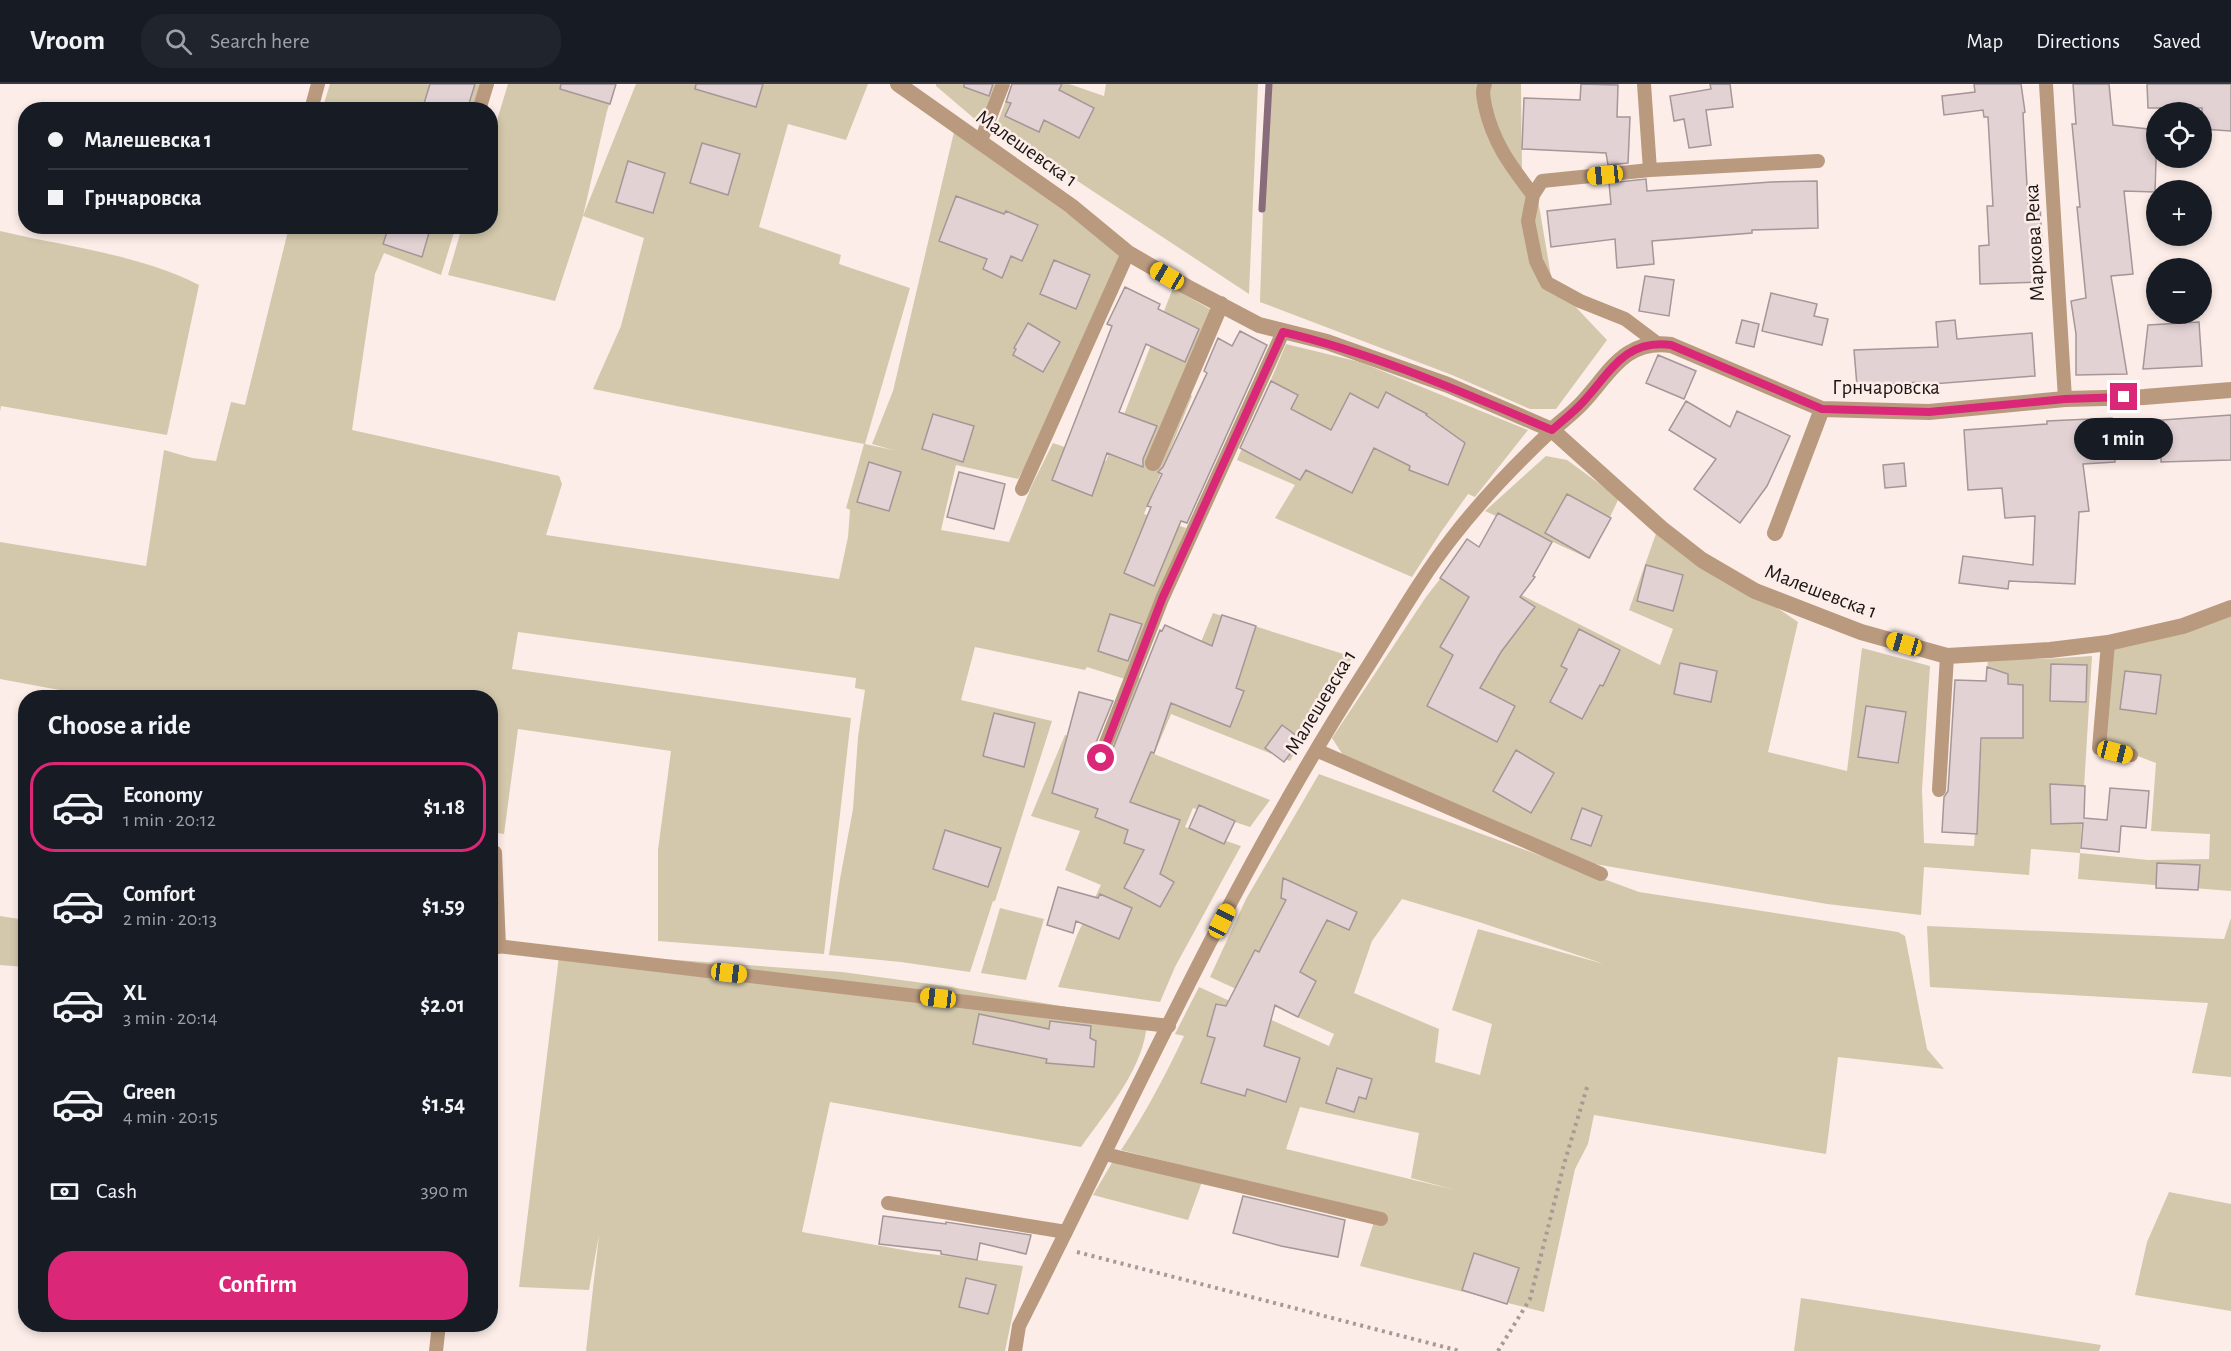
<!DOCTYPE html>
<meta charset="utf-8">
<style>
:root{--surface:#171b24;--page:#20242c;--text:#f1f3f6;--muted:#9ea1a6;--line:#363941;--accent:#db2777}
body{margin:0;font-family:"Alegreya Sans",sans-serif;background:var(--page);color:var(--text);height:100vh;display:flex;flex-direction:column;font-size:22px;white-space:nowrap}
*{box-sizing:border-box;margin:0}
p{font-size:20px;color:var(--muted)}
.icon{flex:none;width:33px;height:33px;fill:none;stroke:currentColor;stroke-width:2;stroke-linecap:round;stroke-linejoin:round}
.map{position:relative;flex:1;overflow:hidden}
.side{position:absolute;left:18px;top:606px;width:480px;height:642px;display:flex;flex-direction:column;background:var(--surface);border-radius:24px;box-shadow:0 3px 9px #0003}
.side>*{flex:none}
.top-card{position:absolute;left:18px;top:18px;width:480px;height:132px;border-radius:24px;box-shadow:0 3px 9px #0003;display:grid;align-content:center;height:132px;padding:0 30px;background:var(--surface)}
.controls{position:absolute;left:2146px;top:18px;display:grid;gap:12px}
.controls a{display:grid;place-items:center;width:66px;height:66px;border-radius:50%;background:var(--surface);box-shadow:0 3px 9px #0003;font-size:30px}
.end{position:absolute;width:27px;height:27px;margin:-14px;border:8px solid #db2777;background:#fff;box-shadow:0 0 0 3px #fff}
.from{border-radius:50%}
.bubble{position:absolute;height:42px;border-radius:21px;background:var(--surface);box-shadow:0 3px 9px #0003;font-size:20px;font-weight:700;line-height:42px;text-align:center}
.car{position:absolute;width:18px;height:36px;margin:-18px -9px;border-radius:8px;box-shadow:0 0 4px 2px #0007;background:linear-gradient(#f5c518 24%,#345 0 40%,#f5c518 0 76%,#345 0 86%,#f5c518 0)}
.top-card b{display:flex;align-items:center;gap:21px;height:57px;font-size:22px}
.top-card b+b{border-top:2px solid var(--line)}
.top-card i{width:15px;height:15px;background:var(--text)}
ul{padding:0;list-style:none}
li{display:flex;align-items:center;gap:18px;height:90px;margin:0 12px 9px;padding:0 18px;border:3px solid transparent;border-radius:24px}
li div{flex:1}
li b{display:block;font-size:22px}
li em{font-style:normal;font-weight:700}
li.on{border-color:var(--accent)}
li>.icon{width:54px;height:54px;stroke-width:1.5}
h2{padding:0 30px;font-size:27px;line-height:72px}
.pay{display:flex;align-items:center;gap:15px;height:66px;padding:0 30px;font-size:22px}
.pay p{margin-inline-start:auto}
.action{display:flex;gap:12px;margin-top:auto;padding:12px 30px}
.action a{flex:1;height:69px;border-radius:24px;background:var(--accent);color:#fff;font-size:24px;font-weight:700;line-height:69px;text-align:center}
header{display:flex;align-items:center;gap:36px;box-sizing:border-box;height:84px;padding:0 30px;background:var(--surface);border-bottom:2px solid var(--line)}
header strong{font-size:28px}
nav{display:flex;gap:33px;margin-inline-start:auto;font-size:21px}
.search{width:420px;height:54px;background:var(--page);display:flex;align-items:center;gap:15px;box-sizing:border-box;padding:0 21px;border-radius:24px;color:var(--muted);font-size:22px}
.map>svg:first-child{display:block}
</style>
<header>
<strong>Vroom</strong>
<div class="search"><svg class="icon" aria-label="search" viewBox="0 0 24 24"><circle cx="10" cy="10" r="6"/><path d="M15 15l6 6"/></svg>Search here</div>
<nav><a>Map</a><a>Directions</a><a>Saved</a></nav>
</header>
<div class="map">
<svg width="2231" height="1267" viewBox="0 0 2231 1267">
<rect width="100%" height="100%" fill="#fcede8"/>
<!-- green -->
<path fill="#d3c8ab" fill-rule="evenodd" d="M330 0H493L485 25 322 26Z
M508 0H616L607 27 583 132 636 0H868L846 56 788 40 759 143 841 171 839 180 910 204 865 360 893 366 872 360 893 307 954 48 1124 170 1040 356 1018 395 956 381 941 446 1009 458 1032 401 1053 359 1106 377 1173 204 1215 228 1183 307 1192 312 1144 430 1186 444 1125 595 1087 583 1085 586 975 563 961 616 1052 637 995 817H993L970 888 901 878 829 871 840 795 853 725 858 653 865 606 855 604 856 594 518 548 512 585 851 634 824 870 658 857V766L671 667 518 645 504 750 491 748 490 614H103L0 595V458L146 482 164 366 192 374 216 377 231 318 245 321 289 143 456 142 441 191 384 169 375 190 352 346 559 392 562 400 546 451 839 495 848 453 850 426 846 424 864 360 593 305 621 242 644 154 583 132 555 217 448 191 462 143 490 142 491 56Z
M936 0H998L983 42 936 2Z
M1012 0H1069L1104 12 1106 0H1258L1249 210 1038 71 995 46Z
M1267 0H1521L1522 88 1537 110 1552 198 1607 256 1556 325H1530L1452 291 1260 218Z
M0 147C67 163 138 170 199 201L167 351 1 322 0 328Z
M1286 260 1360 278 1528 346 1475 413 1468 410 1441 448 1412 493 1275 434 1295 401 1237 376Z
M1546 372 1567 376 1619 414 1590 475 1485 427Z
M1658 444 1798 538 1768 668 1847 687 1862 564 1930 582 1922 706 1924 759 1974 762 1988 574 2044 575 2092 572 2080 769 2148 776 2209 775 2210 750 2151 747 2156 679 2101 658 2107 565 2231 529V807L2078 795 2080 769 2031 765 2029 791 1924 783 1921 831 1827 820 1583 778 1343 671 1332 654 1426 513 1454 477 1660 581 1673 545 1629 526Z
M1213 529 1353 573 1326 613 1290 677 1171 630 1154 670 1270 716 1250 743 1193 724 1185 743 1241 762 1175 883 1160 918 1058 903 1077 851 1101 801 1065 786 1080 747 1031 732 1065 651 1109 668 1138 593 1180 609Z
M1319 690 1639 808 1898 848 1905 852 1927 965 1944 985 1838 973 1826 1070 1594 1031 1588 1060 1575 1085 1544 1228 1360 1182 1376 1131 1121 1066C1145 1030 1165 992 1184 952L1175 950 1199 903 1329 962 1334 950 1210 893 1246 815ZM1402 815 1479 838 1604 880 1478 845 1452 926 1492 940 1480 991 1435 978 1439 945 1354 909 1372 857ZM1300 1023 1419 1049 1411 1094 1455 1106 1286 1065Z
M1000 824 1044 835 1026 896 981 889Z
M0 832 25 836V883L0 881Z
M2231 834V993L2192 989 2208 919 1930 903 1927 842 2224 855Z
M594 870 842 888 945 902 1147 937C1145 984 1107 1026 1081 1063L830 1018 802 1148 915 1168 1023 1182 1005 1267H586L599 1151 589 1206 519 1203 559 872Z
M1113 1077 1203 1095 1188 1136 1093 1111Z
M2169 1108 2231 1120V1227L2135 1211 2147 1158Z
M1801 1214 2101 1261 2099 1267H1794Z"/>
<g fill="none" stroke-linecap="round" stroke-linejoin="round">
<!-- stream -->
<path stroke="#896c7b" stroke-width="7" d="M1262 125 1269 0"/>
</g>
<!-- building -->
<path fill="#e2d2d4" stroke="#a59698" stroke-width="1.5" d="M430 0H475L467 26H422Z
M561 0H616L610 20 560 5Z
M696 0H763L756 23 695 5Z
M964 0H993L989 12 964 3Z
M1012 0H1062L1059 6 1094 24 1079 54 1044 36 1039 48 1005 32 1011 19 1006 18Z
M1581 0 1618 1 1617 33H1630L1628 79 1608 81 1606 69 1522 65 1524 14 1580 16Z
M1710 0H1730L1733 23 1706 26 1711 61 1689 64 1684 35 1674 37 1670 12 1711 5Z
M1974 0H2021L2025 28 2023 29 2028 120H2040L2044 198 1980 200 1979 162 1989 161 1987 122H1993L1988 33H1984L1983 26 1944 31 1942 12 1975 8Z
M2073 0H2109L2113 41 2157 46 2155 108 2124 107 2133 190 2111 192 2127 290 2076 291V250L2071 217 2086 214 2077 123H2080L2072 40H2076Z
M2147 0H2231V47L2202 45V24H2148Z
M702 59 740 70 728 111 690 99Z
M628 77 665 89 653 129 616 118Z
M1646 95 1647 107 1771 98 1817 97 1818 144 1752 146V149L1652 157 1654 180 1617 184 1615 155 1551 163 1547 127 1611 120 1609 99Z
M956 112 1004 130 1006 127 1038 141 1022 177 1011 172 1002 194 983 185 987 175 939 157Z
M389 142H431L422 173 383 160Z
M1054 176 1090 191 1076 225 1040 210Z
M1645 192 1674 196 1669 232 1639 227Z
M1125 203 1160 220 1158 225 1199 245 1185 278 1146 260 1119 328 1157 342 1143 375V383L1107 369 1092 412 1052 396 1112 242 1107 240Z
M1771 209 1817 220 1814 232 1828 235 1822 261 1762 247Z
M1742 236 1759 240 1754 263 1736 259Z
M1955 236 1957 255 2032 249 2035 292 1920 301V298L1857 302 1854 266 1938 263 1936 238Z
M2199 238 2202 282 2143 285 2148 241Z
M1028 239 1060 258 1043 288 1013 271 1016 265 1014 264Z
M1240 247 1267 261 1187 439 1181 437 1154 502 1124 489 1151 423 1147 422 1162 390 1158 388 1163 383 1207 289 1204 287 1218 254 1232 262Z
M1658 271 1696 287 1684 315 1646 299Z
M1271 297 1298 311 1291 325 1331 346 1350 309 1378 324 1386 308 1427 330 1426 331 1465 359 1448 401 1409 386 1410 382 1374 364 1352 409 1306 386 1300 396 1240 364Z
M1686 317 1730 343 1737 327 1790 352 1767 402 1740 439 1694 405 1716 375 1669 346Z
M933 330 974 342 963 378 922 365Z
M2231 331V376L2161 378V364L2114 366 2115 378 2083 380 2089 427 2079 428 2075 500 2009 497 2008 505 1959 499 1963 472 2033 481 2035 432 2005 434 2002 404 1968 406 1964 346 2047 340V337L2112 334V337L2135 338Z
M869 378 901 388 889 427 857 418Z
M1904 379 1906 402 1885 404 1883 381Z
M959 388 1005 400 994 445 947 433Z
M1567 410 1611 434 1589 474 1545 449Z
M1498 429 1552 458 1533 492 1535 493 1520 513 1535 523 1501 568 1480 604 1515 622 1497 658 1427 622 1453 571 1440 563 1469 513 1440 494 1467 455 1479 463Z
M1646 481 1683 491 1673 527 1637 517Z
M1110 530 1142 540 1128 577 1098 567Z
M1222 531 1256 542 1236 604 1244 607 1230 643 1171 619 1154 669 1151 668 1130 718 1180 736 1160 790 1174 798 1160 823 1124 804 1144 766 1124 759 1128 746 1095 733 1098 725 1052 709 1079 608 1113 617 1091 671 1093 680 1102 683 1108 677 1160 546 1162 547 1165 541 1212 562Z
M1579 545 1620 566 1603 602 1600 601 1582 635 1550 618 1567 585 1561 582Z
M1680 579 1717 587 1711 618 1674 610Z
M2051 580 2087 581 2086 618 2050 617Z
M1987 583 2008 590V600L2023 601V654H1981L1977 750 1942 748 1944 713 1948 707 1955 596 1986 597Z
M2125 587 2161 591 2156 630 2120 625Z
M1866 622 1906 628 1898 679 1858 673Z
M994 629 1035 639 1024 683 983 672Z
M1282 641 1301 655 1284 678 1265 664Z
M1516 666 1554 689 1531 729 1493 707Z
M2050 700 2085 702 2084 734 2107 736 2110 704 2149 707 2146 744 2121 742 2119 768 2081 764 2083 739 2051 740Z
M1199 721 1235 737 1224 760 1189 744Z
M1582 724 1602 732 1591 762 1571 755Z
M945 746 1001 764 988 803 933 785Z
M2157 779 2200 781 2198 806 2156 804Z
M1283 794 1357 828 1349 846 1327 836 1300 888 1316 897 1298 933 1275 921 1264 962 1300 974 1286 1018 1247 1005 1245 1012 1201 999 1215 954 1207 952 1216 920 1226 922 1255 866 1259 868 1286 816 1281 814Z
M1058 803 1098 814 1100 810 1132 824 1119 855 1076 837 1073 849 1047 841Z
M979 930 1049 945 1050 937 1091 942 1090 954 1096 957 1094 983 1046 979 1047 975 973 960Z
M1337 984 1372 995 1366 1015 1359 1013 1354 1028 1326 1019Z
M1243 1112 1345 1136 1338 1173 1281 1162 1233 1149Z
M883 1132 946 1140V1138L1031 1151 1026 1170 980 1159 977 1176 941 1170V1167L879 1160Z
M1474 1169 1519 1184 1507 1220 1462 1206Z
M966 1194 996 1201 988 1230 959 1223Z"/>
<g fill="none" stroke-linecap="round" stroke-linejoin="round">
<!-- path -->
<path stroke="#a59a96" stroke-width="4" stroke-dasharray="3 4.5" stroke-linecap="butt" d="M1077 1168 1460 1267
M1498 1267 1530 1215 1564 1080 1588 1000"/>
<!-- service -->
<path stroke="#b99a7f" stroke-width="14" d="M1485 0C1481 8 1484 14 1485 22 1493 59 1511 82 1533 111
M1644 0 1650 86
M2046 0 2065 315
M311 26 318 0
M479 26 487 0
M980 59 1003 0
M1657 259 1625 235 1580 217 1547 199 1536 177 1528 137 1533 111 1542 97 1650 86 1818 77
M1022 405 1128 169
M2108 559 2099 664 2131 671
M1316 666 1601 790
M1100 674 1162 515 1283 248
M1939 706 1947 572
M490 866 498 862 1169 942
M1105 1070 1381 1135
M888 1119 1066 1148
M436 1267 439 1240
M1015 1267 1019 1242C1130 1023 1230 797 1363 590 1392 545 1419 496 1452 454 1482 415 1517 379 1552 346"/>
<!-- minor -->
<path stroke="#b99a7f" stroke-width="16" d="M898 0 1071 122 1128 169 1187 203 1259 241 1327 258 1448 301 1552 346 1661 444 1702 476 1755 507 1861 548 1947 572 2050 566 2108 559 2183 542 2231 524
M1552 346C1562 337 1574 328 1583 318 1610 289 1624 255 1671 261L1822 325 1929 328 2065 315 2144 313 2231 306
M1153 379 1221 220
M1775 449 1822 325
M494 769 498 862"/>
</g>
<g fill="none" stroke-linecap="round" stroke-linejoin="round">
<!-- route -->
<path stroke="#db2777" stroke-width="8" d="M1101 674 1162 515 1283 248C1376 270 1464 309 1552 346 1562 337 1574 328 1583 318 1610 289 1624 255 1671 261L1822 325 1929 328 2065 315 2124 313"/>
</g>
<g text-anchor="middle" stroke-width="5" stroke-linejoin="round" paint-order="stroke">
<!-- street labels -->
<g font-size="21" fill="#1a1513" stroke="#fcede8">
<text transform="translate(1027 64) rotate(35)" y="7">Малешевска 1</text>
<text transform="translate(2034 159) rotate(-93)" y="7">Маркова Река</text>
<text x="1886" y="310">Грнчаровска</text>
<text transform="translate(1821 507) rotate(21)" y="7">Малешевска 1</text>
<text transform="translate(1320 618) rotate(-59)" y="7">Малешевска 1</text>
</g>
</g>
</svg>
<div class="controls">
<a><svg class="icon" aria-label="locate" viewBox="0 0 24 24"><circle cx="12" cy="12" r="6"/><path d="M12 2v4M12 18v4M2 12h4M18 12h4"/></svg></a>
<a>+</a>
<a>−</a>
</div>
<i class="end from" style="left:1101px;top:674px"></i>
<i class="end" style="left:2124px;top:313px"></i>
<div class="bubble" style="left:2074px;top:334px;width:99px">1 min</div>
<i class="car" style="left:1605px;top:91px;rotate:264deg"></i>
<i class="car" style="left:1167px;top:192px;rotate:300deg"></i>
<i class="car" style="left:1904px;top:560px;rotate:286deg"></i>
<i class="car" style="left:2115px;top:668px;rotate:104deg"></i>
<i class="car" style="left:1222px;top:837px;rotate:27deg"></i>
<i class="car" style="left:729px;top:889px;rotate:97deg"></i>
<i class="car" style="left:938px;top:914px;rotate:277deg"></i>
<div class="top-card">
<b><i class="from"></i>Малешевска 1</b>
<b><i></i>Грнчаровска</b>
</div>
<section class="side">
<h2>Choose a ride</h2>
<ul>
<li class="on"><svg class="icon" aria-label="car" viewBox="0 0 24 24"><path d="M5 17H2v-5l4-1 3-4h7l3 4 3 1v5h-3M9 17h6M6 11h13"/><circle cx="7" cy="17" r="2"/><circle cx="17" cy="17" r="2"/></svg><div><b>Economy</b><p>1 min · 20:12</p></div><em>$1.18</em></li>
<li><svg class="icon" aria-label="car" viewBox="0 0 24 24"><path d="M5 17H2v-5l4-1 3-4h7l3 4 3 1v5h-3M9 17h6M6 11h13"/><circle cx="7" cy="17" r="2"/><circle cx="17" cy="17" r="2"/></svg><div><b>Comfort</b><p>2 min · 20:13</p></div><em>$1.59</em></li>
<li><svg class="icon" aria-label="car" viewBox="0 0 24 24"><path d="M5 17H2v-5l4-1 3-4h7l3 4 3 1v5h-3M9 17h6M6 11h13"/><circle cx="7" cy="17" r="2"/><circle cx="17" cy="17" r="2"/></svg><div><b>XL</b><p>3 min · 20:14</p></div><em>$2.01</em></li>
<li><svg class="icon" aria-label="car" viewBox="0 0 24 24"><path d="M5 17H2v-5l4-1 3-4h7l3 4 3 1v5h-3M9 17h6M6 11h13"/><circle cx="7" cy="17" r="2"/><circle cx="17" cy="17" r="2"/></svg><div><b>Green</b><p>4 min · 20:15</p></div><em>$1.54</em></li>
</ul>
<div class="pay"><svg class="icon" aria-label="cash" viewBox="0 0 24 24"><path d="M3 7h18v10H3z"/><circle cx="12" cy="12" r="2"/></svg>Cash<p>390 m</p></div>
<div class="action"><a>Confirm</a></div>
</section>
</div>
